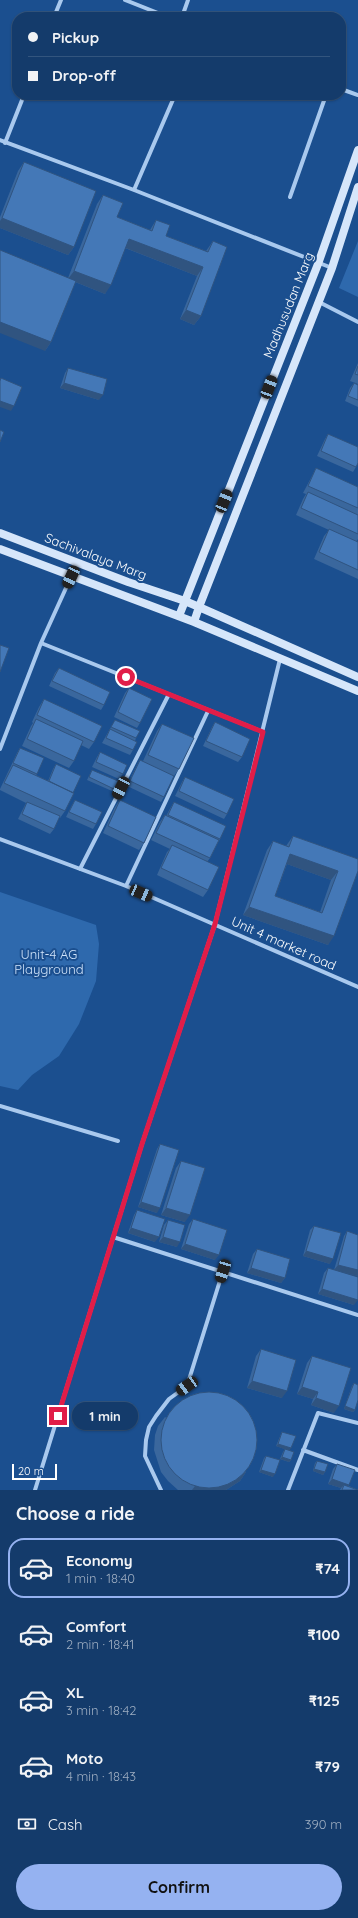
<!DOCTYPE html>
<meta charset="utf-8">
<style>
:root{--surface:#143b6b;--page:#1d4271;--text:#f1f3f6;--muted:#9dadc1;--line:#33557e;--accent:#95b2f1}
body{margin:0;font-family:Quicksand,sans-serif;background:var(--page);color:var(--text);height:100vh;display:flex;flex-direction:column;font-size:15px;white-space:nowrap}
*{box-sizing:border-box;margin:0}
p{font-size:13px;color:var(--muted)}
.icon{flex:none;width:22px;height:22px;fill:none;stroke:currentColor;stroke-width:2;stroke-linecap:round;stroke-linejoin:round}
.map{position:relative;height:1490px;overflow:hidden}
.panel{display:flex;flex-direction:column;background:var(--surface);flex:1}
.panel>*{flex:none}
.banner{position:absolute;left:12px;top:12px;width:334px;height:88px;border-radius:16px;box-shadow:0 1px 3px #0004,0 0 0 1px var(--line);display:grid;align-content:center;height:88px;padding:0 16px;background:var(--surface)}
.scale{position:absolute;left:12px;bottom:10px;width:45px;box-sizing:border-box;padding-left:4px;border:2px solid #fff;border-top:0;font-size:11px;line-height:14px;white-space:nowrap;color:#fff;-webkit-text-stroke:3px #1b4f8f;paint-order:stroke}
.end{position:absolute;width:18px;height:18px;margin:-9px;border:5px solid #e11d48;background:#fff;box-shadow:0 0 0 2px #fff}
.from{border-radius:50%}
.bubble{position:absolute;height:28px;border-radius:14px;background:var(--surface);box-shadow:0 1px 3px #0004,0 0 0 1px var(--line);font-size:13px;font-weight:800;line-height:28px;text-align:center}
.car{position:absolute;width:12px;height:24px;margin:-12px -6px;border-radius:5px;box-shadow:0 0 3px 1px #0007;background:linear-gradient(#222 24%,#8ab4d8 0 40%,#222 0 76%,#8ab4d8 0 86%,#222 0)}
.banner b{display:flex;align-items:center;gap:14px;height:38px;font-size:15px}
.banner b+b{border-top:1px solid var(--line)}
.banner i{width:10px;height:10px;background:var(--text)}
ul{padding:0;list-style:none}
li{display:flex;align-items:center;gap:12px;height:60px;margin:0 8px 6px;padding:0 8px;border:2px solid transparent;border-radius:16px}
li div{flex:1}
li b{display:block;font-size:15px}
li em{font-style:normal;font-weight:800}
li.active{border-color:var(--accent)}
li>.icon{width:36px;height:36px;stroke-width:1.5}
h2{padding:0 16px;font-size:18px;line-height:48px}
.pay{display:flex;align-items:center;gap:10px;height:44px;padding:0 16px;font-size:15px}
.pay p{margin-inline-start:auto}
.action{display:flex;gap:8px;margin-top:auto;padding:8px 16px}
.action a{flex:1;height:46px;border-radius:24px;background:var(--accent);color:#111;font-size:16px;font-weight:800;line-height:46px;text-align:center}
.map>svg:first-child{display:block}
</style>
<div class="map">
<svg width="358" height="1490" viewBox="0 0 358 1490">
<rect width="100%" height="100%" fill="#1b4f8f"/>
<!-- green -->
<path fill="#2e69ad" d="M358 241V297L339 288Z
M0 892 96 925 99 944 96 981 79 1024 59 1056 32 1075 18 1090 0 1086Z"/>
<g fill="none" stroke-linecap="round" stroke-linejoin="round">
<!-- street -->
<path stroke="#a9c9ee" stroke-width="4" d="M125 0 168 17
M54 17 61 0
M182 17 188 0
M341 89 358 95
M0 140 134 190 332 268
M5 143 24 95
M134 190 175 95
M290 197 326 95
M319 302 358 322
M41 643 263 732
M0 749 41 643 71 577 76 562
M0 839 126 886 358 987
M80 869 169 694
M126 886 208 711
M0 1106 118 1141
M113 1237 358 1315
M303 1450 358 1470
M35 1490 142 1144 215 924 280 659
M161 1490 145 1456 146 1440 149 1427 156 1416 169 1399 187 1386 223 1271
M288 1490 318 1413 358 1423"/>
<!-- secondary -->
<path stroke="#d6e6fa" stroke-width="8" d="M358 187 332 268 199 607 358 677
M0 533 128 582 185 601 318 264 358 150
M0 549 194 622 199 607 185 601 179 616
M194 622 358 691"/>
</g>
<!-- wall -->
<path fill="#3a679d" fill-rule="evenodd" d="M24 162 74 247 68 255 0 228V217L18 171Z
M103 195 117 217 150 230 156 220 166 236 206 251 213 241 201 316 194 325 180 319 197 276 125 248 105 294 75 282 51 342 45 351 68 278 97 204Z
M358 363V384L350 381Z
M68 368 99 400 60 388 65 373Z
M354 383 358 385V407L345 401 350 388Z
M328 434 356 467 353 472 317 456 325 439Z
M316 468 358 487V539L356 542H358V579L314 559 324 536 329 530 296 515 303 499 306 494 303 493 312 476Z
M59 668 104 705 101 710 49 686 55 673Z
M129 688 140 723 137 728 114 717 125 693Z
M44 699 94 742 89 749 81 745 74 761 69 768 22 746 31 726 33 723 32 722 39 707Z
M115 720 136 738 135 741 133 750 130 755 102 743Z
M215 722 242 757 238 762 203 746 212 727Z
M162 724 179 769 174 776 164 797 161 802 127 786 137 765 140 760 143 761 157 731Z
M20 748 37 774 36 775 48 781 53 769 56 764 65 811 60 818H59L54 829 50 834 18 819 26 803 0 790V789L8 772 10 768 17 753Z
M100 752 123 774 119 779 92 767 97 757Z
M92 770 114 789 112 791 87 780Z
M185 777 227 814 224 819 175 796 182 782Z
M75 800 96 824 93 829 66 817 72 805Z
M120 800 144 843 139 850 103 833 115 807Z
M174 802 220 839 217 844 210 858 207 862 208 890 203 897 157 875 167 852 170 849 151 840 160 822 165 815 166 816 171 807Z
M293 836 358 859 328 945 243 915 267 850 273 841 286 846ZM287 864 331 880 320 912 275 896Z
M160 1144 157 1213 138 1207 157 1149Z
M181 1161 185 1222 161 1215 176 1168Z
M137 1210 155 1242 128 1233 134 1215Z
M193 1219 215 1260 181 1249 189 1224Z
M168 1220 177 1247 159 1242 164 1225Z
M314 1226 330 1264 303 1256 310 1230Z
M347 1231 358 1276 334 1270 344 1236Z
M257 1249 285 1278 281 1283 247 1273 253 1254Z
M328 1268 354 1305 318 1294 324 1273Z
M261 1349 282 1398 247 1388 256 1356Z
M312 1356 334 1413 311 1405 313 1399 297 1394 307 1363Z
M354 1383 355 1410 353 1412 344 1409 352 1386Z
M165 1417 246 1472 240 1481 226 1490H178L168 1481 161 1472 154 1450 155 1435 158 1426Z
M282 1432 290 1451 291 1460 289 1462 280 1459 283 1452 285 1449 276 1446 281 1434Z
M266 1456 273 1477 259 1472 264 1458Z
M317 1461 325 1472 323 1475 313 1471 315 1463Z
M337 1464 349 1486 358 1490H340L341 1488 328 1484 333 1469Z"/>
<!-- shaded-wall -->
<path fill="#305480" d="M2 218 74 247 68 255 0 228V221Z
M129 239 203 267 197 276 123 247Z
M74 271 111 285 105 294 68 279Z
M186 310 201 316 194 325 180 319Z
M0 322 51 342 45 351 0 333Z
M64 383 103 395 99 400 60 388Z
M0 401 14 406 11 411 0 407Z
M290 854 338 871 331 880 284 863Z
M249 907 334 936 328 945 243 915Z
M141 1202 160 1208 157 1213 138 1207Z
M166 1208 190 1215 185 1222 161 1215Z
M131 1228 159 1237 155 1242 128 1233Z
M163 1237 180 1242 177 1247 159 1242Z
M185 1244 219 1255 215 1260 181 1249Z
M306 1251 333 1259 330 1264 303 1256Z
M338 1265 358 1270V1276L334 1270Z
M251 1268 285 1278 281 1283 247 1273Z
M322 1289 358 1300 354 1305 318 1294Z
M252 1381 287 1391 282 1398 247 1388Z
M302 1387 318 1392 313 1399 297 1394Z
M316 1398 339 1406 334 1413 311 1405Z
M345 1406 355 1410 353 1412 344 1409Z
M278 1444 291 1448 289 1451 276 1446Z
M282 1457 291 1460 289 1462 280 1459Z
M314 1469 325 1472 323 1475 313 1471Z
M261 1470 275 1474 273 1477 259 1472Z
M246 1472 240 1481 226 1490H192L195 1486Z
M332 1479 349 1485 346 1490 344 1485 341 1488 328 1484Z"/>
<!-- building -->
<path fill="#4478b7" stroke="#305480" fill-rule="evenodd" d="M24 162 96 191 74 247 2 218Z
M103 195 123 203 117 217 152 231 156 220 170 225 166 236 208 252 213 241 227 247 201 316 186 310 203 267 129 239 111 285 74 271Z
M0 250 76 281 51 342 0 322Z
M358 366V375L355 374Z
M68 368 107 379 103 395 64 383Z
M1 378 22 387 14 406 0 401V381Z
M354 383 358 385V400L348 396Z
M0 430 4 432 0 442Z
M328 434 358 447V463L356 467 321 451Z
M316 468 358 487V508L308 486Z
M308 492 358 515V534L301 508Z
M329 529 358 542V570L319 552Z
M0 645 9 648 0 672Z
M59 668 110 692 104 705 52 681Z
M129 688 152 699 140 723 118 712Z
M44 699 102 726 94 742 37 715Z
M36 719 83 741 74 761 27 739Z
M115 720 140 731 136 738 111 727Z
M215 722 250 739 242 757 206 741Z
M162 724 194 738 179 769 148 755Z
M110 729 137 742 133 750 106 738Z
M20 748 44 758 37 774 13 763Z
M100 752 127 765 123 774 96 762Z
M140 760 174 776 164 797 130 781Z
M56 764 81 776 73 793 49 781Z
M13 765 74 793 65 811 4 783Z
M92 770 118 781 114 789 89 777Z
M185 777 234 799 227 814 179 791Z
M75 800 102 812 96 824 69 812Z
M120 800 156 817 144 843 108 826Z
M27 802 60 816 54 829 22 814Z
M174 802 226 826 220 839 168 815Z
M165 815 219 840 210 858 156 833Z
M293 836 358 859V871L334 936 249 907 273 841 289 847ZM290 854 338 871 322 913 275 896Z
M172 845 219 867 208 890 161 868Z
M160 1144 179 1150 160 1208 141 1202Z
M181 1161 205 1168 190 1215 166 1208Z
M137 1210 165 1219 159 1237 131 1228Z
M193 1219 227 1230 219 1255 185 1244Z
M168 1220 185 1225 180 1242 163 1237Z
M314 1226 341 1233 333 1259 306 1251Z
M347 1231 358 1235V1270L338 1265Z
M257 1249 290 1259 285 1278 251 1268Z
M328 1268 358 1277V1300L322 1289Z
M261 1349 296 1360 287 1391 252 1381Z
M312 1356 351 1368 339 1406 316 1398 318 1392 302 1387Z
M354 1383 358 1385V1400L355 1410 345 1406Z
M161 1440a48 48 0 1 1 96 0a48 48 0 1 1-96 0Z
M282 1432 296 1436 291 1448 278 1444Z
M285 1449 294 1452 291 1460 282 1457Z
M266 1456 280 1460 275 1474 261 1470Z
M317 1461 328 1464 325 1472 314 1469Z
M337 1464 355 1470 349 1485 332 1479Z
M344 1485 358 1490H342Z"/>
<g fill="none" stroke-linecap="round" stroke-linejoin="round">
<!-- route -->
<path stroke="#e11d48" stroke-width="5" d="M58 1416 142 1144 215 924 263 732 126 677"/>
</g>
<g text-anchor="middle" stroke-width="4" stroke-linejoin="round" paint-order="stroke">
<!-- street labels -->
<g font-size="13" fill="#fff" stroke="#1b4f8f">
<text transform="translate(288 305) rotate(-68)" y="5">Madhusudan Marg</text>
<text transform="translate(96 556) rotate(21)" y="5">Sachivalaya Marg</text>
<text transform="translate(284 943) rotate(24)" y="5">Unit 4 market road</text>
</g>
<!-- park labels -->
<g font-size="13" fill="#cfe3fa" stroke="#1b4f8f">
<text x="49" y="959">Unit-4 AG<tspan x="49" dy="15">Playground</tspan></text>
</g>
</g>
</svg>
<div class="scale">20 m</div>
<i class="end from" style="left:126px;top:677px"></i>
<i class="end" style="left:58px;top:1416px"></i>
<div class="bubble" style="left:72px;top:1402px;width:66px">1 min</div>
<i class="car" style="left:269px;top:387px;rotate:21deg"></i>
<i class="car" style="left:224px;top:501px;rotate:22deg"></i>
<i class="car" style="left:71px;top:577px;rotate:205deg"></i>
<i class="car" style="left:121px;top:788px;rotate:207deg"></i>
<i class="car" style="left:141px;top:893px;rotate:113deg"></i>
<i class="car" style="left:223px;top:1271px;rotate:197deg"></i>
<i class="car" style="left:187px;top:1386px;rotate:235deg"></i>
<div class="banner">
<b><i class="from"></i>Pickup</b>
<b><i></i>Drop-off</b>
</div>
</div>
<section class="panel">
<h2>Choose a ride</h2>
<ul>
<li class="active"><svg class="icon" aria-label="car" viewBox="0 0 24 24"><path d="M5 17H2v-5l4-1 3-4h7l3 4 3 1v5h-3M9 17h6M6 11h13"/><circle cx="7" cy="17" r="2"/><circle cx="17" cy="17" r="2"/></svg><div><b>Economy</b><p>1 min · 18:40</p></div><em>₹74</em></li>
<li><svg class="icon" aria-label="car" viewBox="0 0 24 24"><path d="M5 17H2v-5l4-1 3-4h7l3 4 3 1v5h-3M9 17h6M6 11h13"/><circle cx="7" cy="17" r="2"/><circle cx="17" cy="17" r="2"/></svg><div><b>Comfort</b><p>2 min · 18:41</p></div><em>₹100</em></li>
<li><svg class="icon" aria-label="car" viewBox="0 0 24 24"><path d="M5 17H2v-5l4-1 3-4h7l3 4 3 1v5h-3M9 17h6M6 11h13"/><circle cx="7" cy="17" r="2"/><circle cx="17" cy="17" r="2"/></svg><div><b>XL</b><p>3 min · 18:42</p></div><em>₹125</em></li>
<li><svg class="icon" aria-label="car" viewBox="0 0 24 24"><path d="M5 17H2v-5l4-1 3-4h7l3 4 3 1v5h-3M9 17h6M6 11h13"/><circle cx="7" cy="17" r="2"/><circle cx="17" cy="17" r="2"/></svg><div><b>Moto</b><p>4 min · 18:43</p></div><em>₹79</em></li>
</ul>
<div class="pay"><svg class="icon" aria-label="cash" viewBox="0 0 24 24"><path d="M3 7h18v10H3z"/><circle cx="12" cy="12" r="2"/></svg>Cash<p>390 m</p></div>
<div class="action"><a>Confirm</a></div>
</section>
